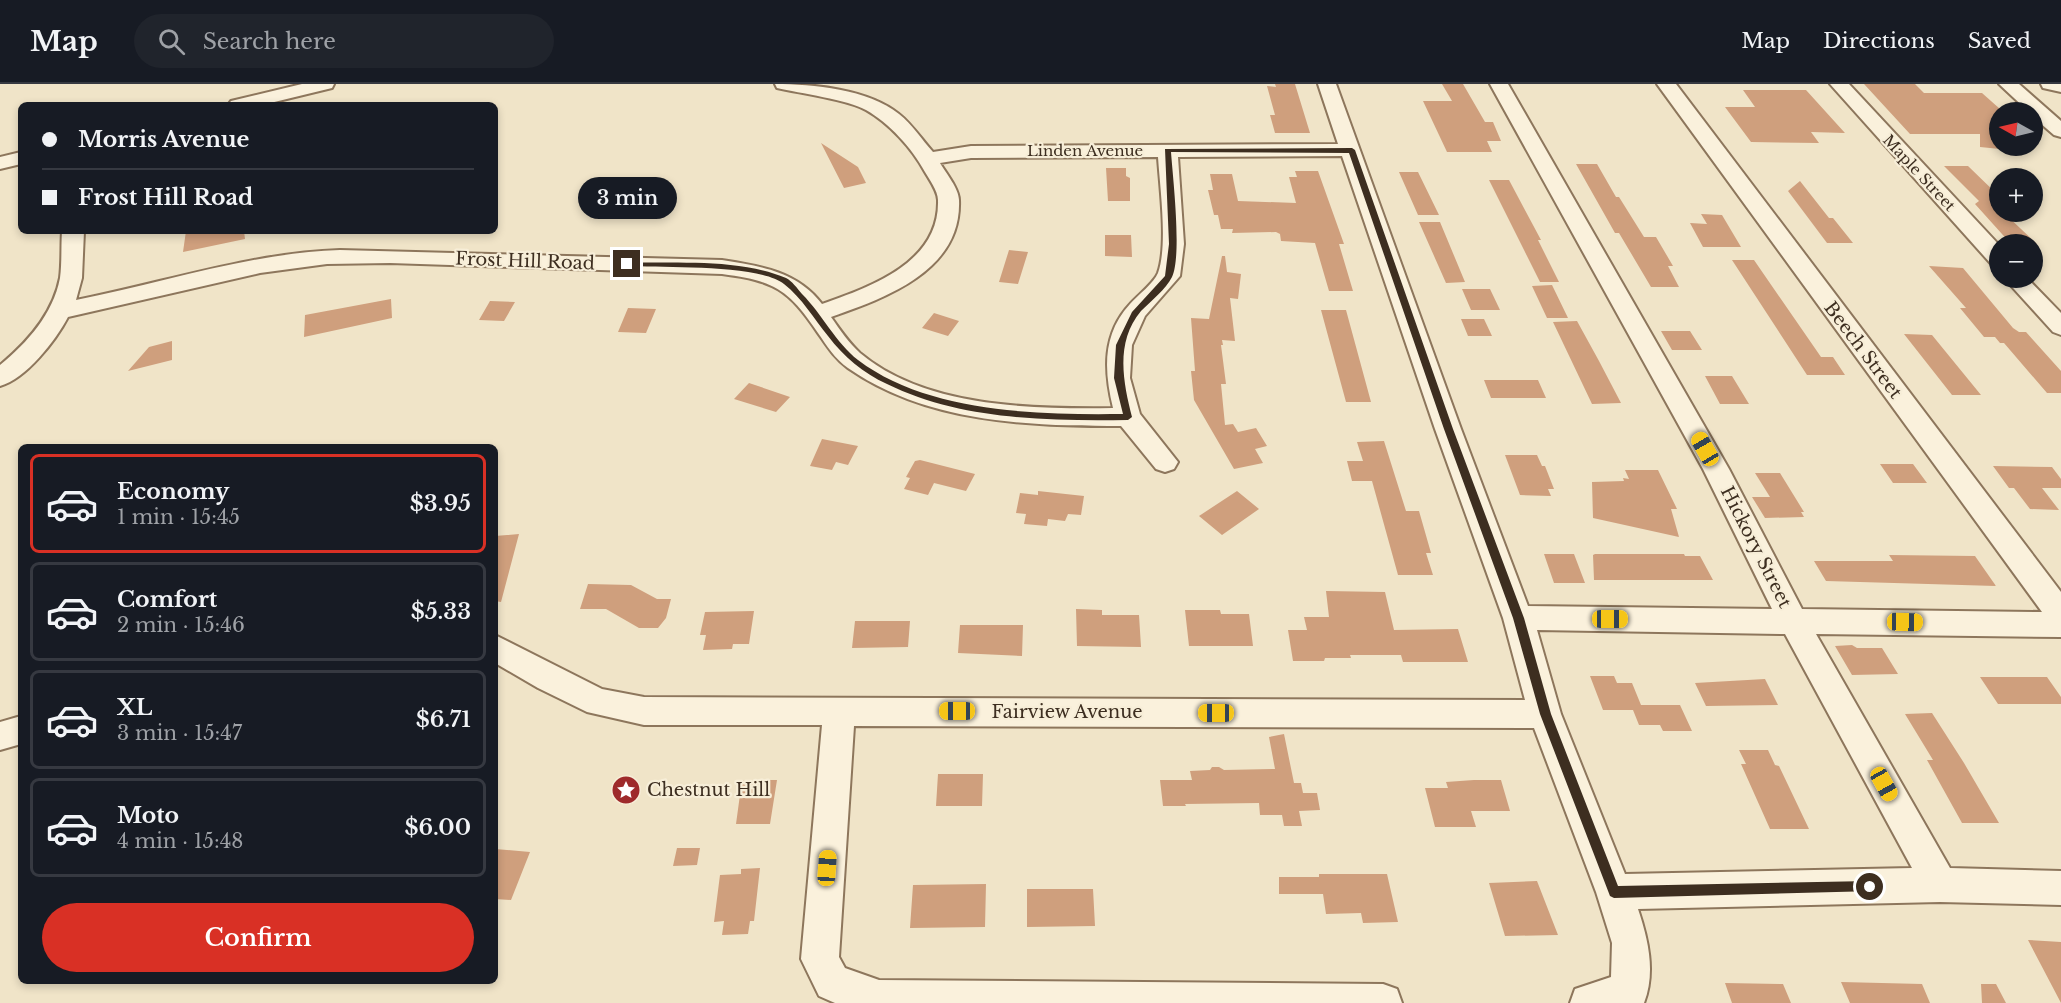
<!DOCTYPE html>
<meta charset="utf-8">
<style>
:root{--surface:#171b24;--page:#20242c;--text:#f1f3f6;--muted:#9ea1a6;--line:#363941;--accent:#d93025}
body{margin:0;font-family:"Libre Baskerville",serif;background:var(--page);color:var(--text);height:100vh;display:flex;flex-direction:column;font-size:22px;white-space:nowrap}
*{box-sizing:border-box;margin:0}
p{font-size:20px;color:var(--muted)}
.icon{flex:none;width:33px;height:33px;fill:none;stroke:currentColor;stroke-width:2;stroke-linecap:round;stroke-linejoin:round}
.map{position:relative;flex:1;overflow:hidden}
.sheet{position:absolute;left:18px;top:360px;width:480px;height:540px;display:flex;flex-direction:column;background:var(--surface);border-radius:9px;box-shadow:0 3px 9px #0003}
.sheet>*{flex:none}
.hud{position:absolute;left:18px;top:18px;width:480px;height:132px;border-radius:9px;box-shadow:0 3px 9px #0003;display:grid;align-content:center;height:132px;padding:0 24px;background:var(--surface)}
.needle{width:39px;rotate:278deg}
.controls{position:absolute;left:1989px;top:18px;display:grid;gap:12px}
.controls a{display:grid;place-items:center;width:54px;height:54px;border-radius:50%;background:var(--surface);box-shadow:0 3px 9px #0003;font-size:30px}
.end{position:absolute;width:27px;height:27px;margin:-14px;border:8px solid #3d2e20;background:#fff;box-shadow:0 0 0 3px #fff}
.from{border-radius:50%}
.bubble{position:absolute;height:42px;border-radius:21px;background:var(--surface);box-shadow:0 3px 9px #0003;font-size:20px;font-weight:600;line-height:42px;text-align:center}
.car{position:absolute;width:18px;height:36px;margin:-18px -9px;border-radius:8px;box-shadow:0 0 4px 2px #0007;background:linear-gradient(#f5c518 24%,#345 0 40%,#f5c518 0 76%,#345 0 86%,#f5c518 0)}
.hud b{display:flex;align-items:center;gap:21px;height:57px;font-size:22px}
.hud b+b{border-top:2px solid var(--line)}
.hud i{width:15px;height:15px;background:var(--text)}
ul{padding:10px 0 0;list-style:none}
li{display:flex;align-items:center;gap:18px;height:99px;margin:0 12px 9px;padding:0 12px;border:3px solid var(--line);border-radius:9px}
li div{flex:1}
li b{display:block;font-size:22px}
li em{font-style:normal;font-weight:600}
li.current{border-color:var(--accent)}
li>.icon{width:54px;height:54px;stroke-width:1.5}
.action{display:flex;gap:12px;margin-top:auto;padding:12px 24px}
.action a{flex:1;height:69px;border-radius:36px;background:var(--accent);color:#fff;font-size:24px;font-weight:600;line-height:69px;text-align:center}
header{display:flex;align-items:center;gap:36px;box-sizing:border-box;height:84px;padding:0 30px;background:var(--surface);border-bottom:2px solid var(--line)}
header strong{font-size:28px}
nav{display:flex;gap:33px;margin-inline-start:auto;font-size:21px}
.search{width:420px;height:54px;background:var(--page);display:flex;align-items:center;gap:15px;box-sizing:border-box;padding:0 21px;border-radius:33px;color:var(--muted);font-size:22px}
.map>svg:first-child{display:block}
</style>
<header>
<strong>Map</strong>
<div class="search"><svg class="icon" aria-label="search" viewBox="0 0 24 24"><circle cx="10" cy="10" r="6"/><path d="M15 15l6 6"/></svg>Search here</div>
<nav><a>Map</a><a>Directions</a><a>Saved</a></nav>
</header>
<div class="map">
<svg width="2061" height="919" viewBox="0 0 2061 919">
<rect width="100%" height="100%" fill="#f0e4c8"/>
<!-- building -->
<path fill="#cf9f7d" d="M1275 0H1295L1310 49H1275L1270 31H1275L1267 2 1276 3Z
M1442 0H1463L1485 38H1493L1501 57H1487L1492 68H1447L1423 17H1452Z
M1864 0H1915L1924 9H1982L2000 25V65L1980 63V50H1910Z
M1743 6H1806L1845 49 1811 48 1819 59 1751 58 1725 23H1755Z
M821 59 858 83 866 99 844 104Z
M1576 80H1597L1616 113H1619L1644 153H1656L1673 182H1668L1679 203H1651L1619 149H1615Z
M1944 82H1968L2000 113V128H2003L2037 160H2011L1975 120 1979 117Z
M1106 84H1126V92L1130 94V117H1108Z
M1295 87H1318L1344 160H1339L1353 207H1329L1315 159 1281 157 1280 150 1276 148 1232 149 1233 145H1221L1218 131H1214L1208 106H1213L1210 90H1232L1238 117 1296 119 1289 93H1297Z
M1399 88H1418L1439 131H1418Z
M1489 96H1509L1541 156H1538L1559 198H1540Z
M1800 97 1829 134H1833L1853 159H1827L1788 107Z
M1701 130 1722 131 1741 163H1703L1690 139 1707 140Z
M1419 138H1440L1465 198 1446 199Z
M186 147H244L245 155 183 168Z
M1105 151H1131L1132 173 1105 172Z
M1009 166 1028 168 1018 200 999 198Z
M1222 172H1225L1227 188 1241 190 1238 215 1230 214 1235 257 1222 256 1223 261H1221L1226 300H1221L1225 341 1233 340 1238 348 1256 344 1267 362 1255 365 1263 379 1234 385 1194 316 1191 287H1195L1191 234 1209 235Z
M1732 176H1754L1821 273H1833L1845 291H1807Z
M1929 182 1963 184 2013 244 2019 248H2026L2061 287V309H2047L2004 259H2000L1995 253H1984L1960 224H1966Z
M1552 201 1568 234H1547L1532 202Z
M1462 205H1490L1500 226H1471Z
M391 215 392 234 304 253 305 231Z
M490 217 515 218 504 237 479 236Z
M628 224 656 225 646 249 618 248Z
M1321 226H1346L1371 318H1346Z
M934 229 959 237 948 252 922 244Z
M1461 235H1484L1492 252H1468Z
M1577 237 1599 277 1621 319 1592 320 1553 238Z
M1661 247H1690L1702 266H1672Z
M1904 250 1932 251 1981 311H1952Z
M172 257V276L128 287 149 263Z
M1705 292H1732L1749 320H1720Z
M1484 296H1538L1546 314H1491Z
M749 299 790 313 776 328 734 315Z
M822 355 858 362 848 381 836 378 832 386 810 382Z
M1384 357 1406 427H1419L1431 469H1426L1433 491H1398L1372 397H1352L1347 377H1363L1357 358Z
M1505 371H1537L1542 382H1545L1554 405H1548L1551 412 1520 411Z
M920 376 975 390 966 407 934 399 928 411 904 405 910 394 906 393 915 377Z
M1880 380H1913L1927 399H1893Z
M1993 382 2052 383 2061 395V404H2042L2059 426 2030 425 2014 404H2009Z
M1625 386H1658L1677 425H1671L1679 453 1593 434 1592 398 1624 397 1623 394 1629 395Z
M1755 389H1780L1804 428H1801L1804 433 1765 434 1752 413H1770Z
M1038 407 1084 412 1081 431 1068 430 1065 437 1048 435 1047 442 1024 440 1026 430 1016 429 1020 409 1038 411Z
M1237 407 1259 425 1222 451 1199 432Z
M519 450 501 518 495 517V452Z
M1544 470H1574L1585 499H1554Z
M1684 470 1685 472H1700L1713 496H1594L1593 471 1595 470Z
M1889 471 1975 472 1996 502 1826 497 1814 477H1893Z
M588 500 631 501 657 515H671L666 534 658 544H639L606 525H580Z
M1326 507 1385 508 1394 546 1458 545 1468 578H1403L1401 571H1350L1351 574H1325L1324 577H1293L1288 546H1307L1304 533H1329Z
M1076 525 1102 526V531H1139L1141 563 1077 562Z
M1185 526H1220L1221 530H1249L1253 562H1189Z
M754 527 749 560H733L732 565 703 566 706 551H700L705 528Z
M855 537H910L908 563 852 564Z
M960 541H1023L1022 572 958 569Z
M1852 561 1857 564H1882L1898 590 1852 591 1835 562Z
M1590 592H1614L1617 599H1632L1641 621H1680L1692 647H1663L1660 641H1639L1633 626H1603Z
M1980 593H2047L2061 613V620H1998Z
M1765 595 1778 621 1706 622 1695 599Z
M1932 629 1964 679 1999 739H1962L1927 676H1933L1905 630Z
M1284 650 1294 699H1301L1303 709H1317L1320 726 1299 727 1302 742H1284L1282 731H1260L1259 719 1185 720 1186 722H1163L1160 696H1192L1190 687 1210 686 1212 683H1219L1224 686 1275 685 1269 653Z
M1739 666H1768L1775 681 1779 682 1809 745H1770L1741 680H1746Z
M938 690H983L982 722H936Z
M742 696H777L770 740H736Z
M1474 696H1501L1510 727H1471L1476 743H1435L1425 704H1448L1446 698Z
M677 764H700L697 781 673 782Z
M495 765 530 768 511 816 495 815Z
M760 784 754 837H750L748 850 722 851 724 837 714 838 720 791 741 790V785Z
M1319 790H1387L1398 838 1363 839 1361 829 1326 830 1323 810H1279V793H1319Z
M1537 797 1558 851 1505 852 1489 799Z
M986 800 985 843 910 844 913 801Z
M1027 805H1093L1095 842 1027 843Z
M2028 856 2061 858V919Z
M1841 898 1922 900 1930 919H1850Z
M1725 899 1783 900 1791 919H1732Z
M1981 900H1996L2006 919H1982Z"/>
<g fill="none" stroke-linecap="round" stroke-linejoin="round">
<!-- minor casing -->
<g stroke="#8d765c" stroke-width="4">
<path id="minor" d="M302 0H334L332 4 262 21H228L231 17Z
M775 0C813 0 868 5 899 30 912 40 922 56 933 68L971 62 1338 60 1318 0H1336L1461 345 1528 522 1772 525 1703 385 1490 0H1508L1729 385 1802 525 2042 528 1657 0H1676L2061 508V553L1816 550 1950 784 2061 787V821L1940 818 1638 825C1648 855 1656 888 1644 919H1570L1575 905 1611 893 1612 859 1596 808 1534 644 854 642 839 873 845 884 879 896 1383 900 1397 905 1402 919H835L819 912 801 875 822 641H644L587 628 538 604 495 579V551L602 605 644 613 1525 616 1503 534 1435 345 1342 72 1178 73 1184 160 1180 192 1145 232 1132 261 1130 294 1140 330 1178 378 1174 385 1165 388 1156 385 1121 342C1028 342 927 339 848 284 835 275 827 262 818 249 788 205 775 197 722 190L390 179 327 180 260 189 68 233C56 256 26 295 0 302V281C28 258 53 230 60 194 62 179 61 162 62 147H84L82 194 76 216C163 199 250 169 340 166L722 176C760 182 797 187 822 220 870 203 940 179 938 116 938 107 929 95 925 88 912 64 889 39 866 26 849 16 799 9 777 4ZM1158 73C1160 104 1168 161 1158 189 1154 199 1138 211 1130 220 1102 250 1104 287 1113 324 1033 325 925 324 860 269 849 259 840 246 831 233 885 214 962 187 959 116 959 105 946 89 940 79L971 74ZM1537 546 1785 550 1912 784 1625 790 1561 630Z
M1830 0H1849L2000 162V183L1992 181Z
M1999 0H2019L2061 37V53L2054 51 2032 32V28H2029Z
M2041 0H2061V8L2043 4Z
M21 68V80L0 85V73Z
M2004 194H2027L2061 229V251L2053 248Z
M21 632V660L0 666V638Z"/>
</g>
<!-- minor -->
<use href="#minor" fill="#faf1dc" fill-rule="evenodd"/>
</g>
<!-- route -->
<path fill="#3d2e20" d="M1165 65 1352 64 1355 66 1453 345 1524 534 1551 630 1618 802 1870 797 1875 799V807L1614 814 1610 812 1540 630 1513 534 1444 345 1349 69 1171 68C1173 95 1182 172 1172 193 1166 205 1151 217 1141 227 1115 258 1123 298 1132 333L1128 336C1048 337 960 336 887 300 863 289 844 273 828 252 814 235 802 214 784 200 759 180 662 184 627 182L624 180 627 178C678 180 738 174 786 194 792 197 797 204 802 210 822 230 836 259 858 276 928 329 1039 331 1123 330L1114 294 1116 261 1132 228 1165 192 1169 160Z"/>
<!-- icons -->
<defs>
<g id="sight-disc" transform="scale(1.5)"><circle r="9.5" fill="#9e2a2b" stroke="#f7eed8"/><path d="M0-6L1.8-2.2L6-1.7L2.9 1.2L3.7 5.4L0 3.3L-3.7 5.4L-2.9 1.2L-6-1.7L-1.8-2.2Z" fill="#fff"/></g>
</defs>
<g fill-rule="evenodd">
<use href="#sight-disc" x="626" y="706"/>
</g>
<g text-anchor="middle" stroke-width="4.5" stroke-linejoin="round" paint-order="stroke">
<!-- far-street labels -->
<g font-size="15" fill="#3d2e20" stroke="#f7eed8">
<text x="1085" y="72">Linden Avenue</text>
<text transform="translate(1919 89) rotate(47)" y="5">Maple Street</text>
</g>
<!-- street labels -->
<g font-size="18" fill="#3d2e20" stroke="#f7eed8">
<text transform="translate(525 177) rotate(2)" y="6">Frost Hill Road</text>
<text transform="translate(1863 266) rotate(53)" y="6">Beech Street</text>
<text transform="translate(1756 463) rotate(63)" y="6">Hickory Street</text>
<text x="1067" y="634">Fairview Avenue</text>
</g>
<!-- poi labels -->
<g font-size="18" fill="#3d2e20" stroke="#f7eed8" text-anchor="start">
<text x="647" y="712">Chestnut Hill</text>
</g>
</g>
</svg>
<div class="controls">
<a><svg class="needle" viewBox="-14 -14 28 28"><path d="M0-13l5 13h-10z" fill="#e53935"/><path d="M0 13l5-13h-10z" fill="#9ea1a6"/></svg></a>
<a>+</a>
<a>−</a>
</div>
<i class="end from" style="left:1870px;top:803px"></i>
<i class="end" style="left:627px;top:180px"></i>
<div class="bubble" style="left:578px;top:93px;width:99px">3 min</div>
<i class="car" style="left:1705px;top:365px;rotate:330deg"></i>
<i class="car" style="left:1610px;top:535px;rotate:90deg"></i>
<i class="car" style="left:1905px;top:538px;rotate:91deg"></i>
<i class="car" style="left:957px;top:627px;rotate:270deg"></i>
<i class="car" style="left:1216px;top:629px;rotate:270deg"></i>
<i class="car" style="left:1884px;top:700px;rotate:151deg"></i>
<i class="car" style="left:827px;top:784px;rotate:4deg"></i>
<div class="hud">
<b><i class="from"></i>Morris Avenue</b>
<b><i></i>Frost Hill Road</b>
</div>
<section class="sheet">
<ul>
<li class="current"><svg class="icon" aria-label="car" viewBox="0 0 24 24"><path d="M5 17H2v-5l4-1 3-4h7l3 4 3 1v5h-3M9 17h6M6 11h13"/><circle cx="7" cy="17" r="2"/><circle cx="17" cy="17" r="2"/></svg><div><b>Economy</b><p>1 min · 15:45</p></div><em>$3.95</em></li>
<li><svg class="icon" aria-label="car" viewBox="0 0 24 24"><path d="M5 17H2v-5l4-1 3-4h7l3 4 3 1v5h-3M9 17h6M6 11h13"/><circle cx="7" cy="17" r="2"/><circle cx="17" cy="17" r="2"/></svg><div><b>Comfort</b><p>2 min · 15:46</p></div><em>$5.33</em></li>
<li><svg class="icon" aria-label="car" viewBox="0 0 24 24"><path d="M5 17H2v-5l4-1 3-4h7l3 4 3 1v5h-3M9 17h6M6 11h13"/><circle cx="7" cy="17" r="2"/><circle cx="17" cy="17" r="2"/></svg><div><b>XL</b><p>3 min · 15:47</p></div><em>$6.71</em></li>
<li><svg class="icon" aria-label="car" viewBox="0 0 24 24"><path d="M5 17H2v-5l4-1 3-4h7l3 4 3 1v5h-3M9 17h6M6 11h13"/><circle cx="7" cy="17" r="2"/><circle cx="17" cy="17" r="2"/></svg><div><b>Moto</b><p>4 min · 15:48</p></div><em>$6.00</em></li>
</ul>
<div class="action"><a>Confirm</a></div>
</section>
</div>
